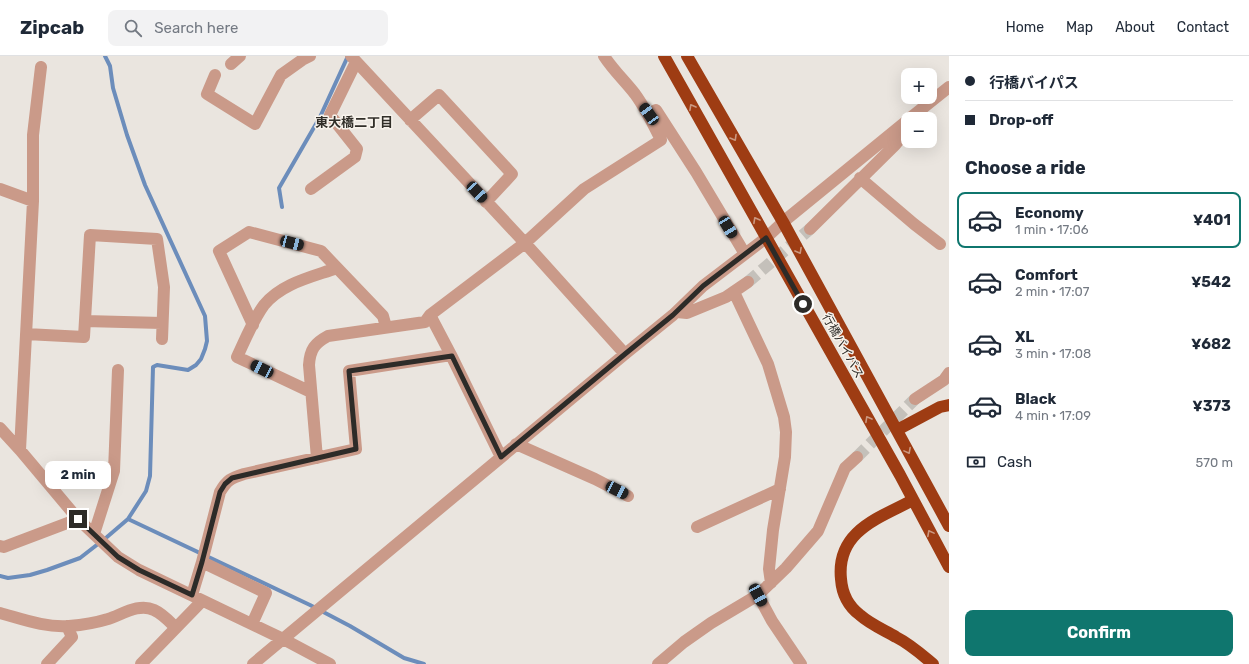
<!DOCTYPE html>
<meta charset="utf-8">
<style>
:root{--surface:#fff;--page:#f2f2f3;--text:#1f2937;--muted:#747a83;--line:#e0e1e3;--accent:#0f766e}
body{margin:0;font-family:Rubik,"Noto Sans JP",sans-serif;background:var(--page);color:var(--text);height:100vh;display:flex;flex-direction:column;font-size:15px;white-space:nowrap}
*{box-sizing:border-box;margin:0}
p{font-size:13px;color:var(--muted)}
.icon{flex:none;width:22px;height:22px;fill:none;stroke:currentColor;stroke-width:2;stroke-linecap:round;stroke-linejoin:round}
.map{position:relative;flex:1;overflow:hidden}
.sheet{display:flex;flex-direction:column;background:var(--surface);width:300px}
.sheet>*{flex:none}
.hud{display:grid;align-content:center;height:88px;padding:0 16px;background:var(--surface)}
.controls{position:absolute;left:901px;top:12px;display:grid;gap:8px}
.controls a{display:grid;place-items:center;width:36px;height:36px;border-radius:8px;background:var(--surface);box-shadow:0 4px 16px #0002;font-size:20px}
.end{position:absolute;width:18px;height:18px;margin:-9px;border:5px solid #2d2b28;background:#fff;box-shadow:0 0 0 2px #fff}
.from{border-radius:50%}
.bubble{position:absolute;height:28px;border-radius:8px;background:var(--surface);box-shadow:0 4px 16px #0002;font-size:13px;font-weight:700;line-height:28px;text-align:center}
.car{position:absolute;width:12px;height:24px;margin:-12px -6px;border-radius:5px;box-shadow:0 0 3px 1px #0007;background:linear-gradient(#222 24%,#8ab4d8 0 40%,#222 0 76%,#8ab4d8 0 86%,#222 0)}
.hud b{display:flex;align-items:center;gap:14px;height:38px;font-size:15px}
.hud b+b{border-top:1px solid var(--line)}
.hud i{width:10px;height:10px;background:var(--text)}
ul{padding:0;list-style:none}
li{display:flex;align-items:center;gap:12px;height:56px;margin:0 8px 6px;padding:0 8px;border:2px solid transparent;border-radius:8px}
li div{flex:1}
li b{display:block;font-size:15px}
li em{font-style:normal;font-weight:700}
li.selected{border-color:var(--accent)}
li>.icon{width:36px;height:36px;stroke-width:1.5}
h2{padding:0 16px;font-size:18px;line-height:48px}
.pay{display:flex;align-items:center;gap:10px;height:44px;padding:0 16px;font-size:15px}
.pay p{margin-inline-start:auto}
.button{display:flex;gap:8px;margin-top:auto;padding:8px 16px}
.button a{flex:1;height:46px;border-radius:8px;background:var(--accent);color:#fff;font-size:16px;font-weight:700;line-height:46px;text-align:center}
header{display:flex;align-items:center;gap:24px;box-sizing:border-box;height:56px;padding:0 20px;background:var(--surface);border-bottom:1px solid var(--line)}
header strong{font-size:19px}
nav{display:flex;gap:22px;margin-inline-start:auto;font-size:14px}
.search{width:280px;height:36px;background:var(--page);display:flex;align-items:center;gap:10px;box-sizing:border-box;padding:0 14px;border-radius:8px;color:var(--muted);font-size:15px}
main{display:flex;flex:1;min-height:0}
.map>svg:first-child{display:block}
</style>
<header>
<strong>Zipcab</strong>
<div class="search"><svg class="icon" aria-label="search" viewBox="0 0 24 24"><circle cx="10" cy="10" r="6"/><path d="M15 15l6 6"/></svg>Search here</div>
<nav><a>Home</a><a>Map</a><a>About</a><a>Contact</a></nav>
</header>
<main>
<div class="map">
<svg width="949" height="608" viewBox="0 0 949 608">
<rect width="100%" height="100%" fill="#eae5df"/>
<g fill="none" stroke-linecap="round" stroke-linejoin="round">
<!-- stream -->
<path stroke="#6c8dbb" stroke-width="4" d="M282 151 279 132 320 61 348 0
M128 463 310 549 350 570 404 602 424 608
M0 520 8 522 30 519 47 514 80 502 107 481 128 463 146 435 150 420 153 311 157 309 188 314 196 309 201 303 205 293 207 285 205 260 145 129 127 79 113 32 110 10 105 0"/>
<!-- minor-tunnel -->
<path stroke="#c4c0ba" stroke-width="12" stroke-dasharray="12 6" stroke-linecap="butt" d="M748 226 810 173
M857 401 915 343"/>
<!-- minor -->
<path stroke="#ca9a89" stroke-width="12" d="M351 0 525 187 625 298
M231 8 240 0
M215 19 207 38 255 68 281 19 302 4 310 0
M649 58 656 54 696 116 745 198
M909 63 949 31
M410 64 439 39 512 118 486 146
M860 122 914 168 940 188
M0 133 33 145
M311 133 355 101 357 93 330 59 356 6
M810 173 895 89 904 78 906 65
M734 236 768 308 784 361 786 376 785 401 773 474 769 513 771 527
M677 256 687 257 726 241 748 226
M85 265 162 267
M253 269 219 195 249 176 321 195 383 260 386 271
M26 278 84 281 90 179 157 183 164 231 162 283
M311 336 237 301C245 284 253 264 264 249 282 227 312 221 337 212
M915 343 944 324 949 317
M0 372 20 394 78 463 118 501 139 514 283 583 330 608
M516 388 595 423 628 440
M20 394 33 145V79L41 11
M501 401 451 299 430 259 525 187 584 133 661 84C653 68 646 53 635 38 625 25 613 14 604 0
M317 402 309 309C310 293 315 287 328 280L425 266 430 259
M697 471 780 433
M94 478 114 415 118 314
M0 490 4 491 78 463
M202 506 266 537 252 568
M192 539 202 506 220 436C227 424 231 422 244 418L356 393 349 315 451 299
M758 539 772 565 801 608
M0 557C22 563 46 572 69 570 82 569 95 567 108 563 123 558 139 547 154 554 163 558 169 565 176 572
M47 608 72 581 67 570
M141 608 202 545
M253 608 625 298 673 259 703 230 766 182 783 166 908 64
M658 608 684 586 711 567 758 539 786 512 818 475 845 412 857 401"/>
<!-- highway -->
<path stroke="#9e3c13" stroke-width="12" d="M664 0 900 419 949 511
M687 0 783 166 949 470
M897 374 940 351 949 349
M913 444C879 462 836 475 841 523 842 537 848 550 860 559 870 568 884 574 896 581 910 588 921 598 933 608"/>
</g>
<!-- one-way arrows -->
<defs><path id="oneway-chevron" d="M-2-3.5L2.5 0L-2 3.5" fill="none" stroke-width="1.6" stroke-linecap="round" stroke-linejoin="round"/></defs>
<g stroke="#cb9880">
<use href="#oneway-chevron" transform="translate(692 51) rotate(-119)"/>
<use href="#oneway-chevron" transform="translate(734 82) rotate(60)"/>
<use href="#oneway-chevron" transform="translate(756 164) rotate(-119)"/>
<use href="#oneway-chevron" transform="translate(799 195) rotate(61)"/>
<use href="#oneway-chevron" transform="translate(868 363) rotate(-119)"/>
<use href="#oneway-chevron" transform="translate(908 395) rotate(62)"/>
<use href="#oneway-chevron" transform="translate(930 477) rotate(-118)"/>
</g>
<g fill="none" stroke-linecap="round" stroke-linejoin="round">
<!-- route -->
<path stroke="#2d2b28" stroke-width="5" d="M78 463 118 501 139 514 192 539 202 506 220 436 225 428 232 422 356 393 349 315 452 300 501 401 625 298 673 259 703 230 766 182 803 248"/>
</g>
<g text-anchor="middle" stroke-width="3" stroke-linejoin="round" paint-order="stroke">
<!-- street labels -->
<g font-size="12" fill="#2d2b28" stroke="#f8f3ec">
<text transform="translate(843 290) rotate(61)" y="4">行橋バイパス</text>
</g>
<!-- neighbourhood labels -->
<g font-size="13" font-weight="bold" fill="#312e28" stroke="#f8f3ec">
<text x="354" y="71">東大橋二丁目</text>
</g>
</g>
</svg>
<div class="controls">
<a>+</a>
<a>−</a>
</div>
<i class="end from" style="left:803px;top:248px"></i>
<i class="end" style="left:78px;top:463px"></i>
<div class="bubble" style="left:45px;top:405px;width:66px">2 min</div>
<i class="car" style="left:649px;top:58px;rotate:324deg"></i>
<i class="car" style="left:477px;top:136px;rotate:137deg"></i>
<i class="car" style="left:728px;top:171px;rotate:149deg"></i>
<i class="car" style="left:292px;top:187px;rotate:105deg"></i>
<i class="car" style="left:262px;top:313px;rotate:296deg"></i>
<i class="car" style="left:617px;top:434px;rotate:117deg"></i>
<i class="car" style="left:758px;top:539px;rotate:152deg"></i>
</div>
<section class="sheet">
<div class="hud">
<b><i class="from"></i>行橋バイパス</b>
<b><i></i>Drop-off</b>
</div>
<h2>Choose a ride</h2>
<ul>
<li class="selected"><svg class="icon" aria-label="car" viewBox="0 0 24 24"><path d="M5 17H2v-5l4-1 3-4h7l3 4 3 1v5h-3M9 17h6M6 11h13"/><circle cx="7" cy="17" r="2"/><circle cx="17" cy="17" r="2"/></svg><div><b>Economy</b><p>1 min · 17:06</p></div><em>¥401</em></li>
<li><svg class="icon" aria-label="car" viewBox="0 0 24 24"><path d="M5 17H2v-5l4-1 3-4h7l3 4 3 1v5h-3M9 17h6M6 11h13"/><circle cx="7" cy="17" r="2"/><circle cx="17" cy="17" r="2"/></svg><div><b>Comfort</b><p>2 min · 17:07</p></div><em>¥542</em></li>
<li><svg class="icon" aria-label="car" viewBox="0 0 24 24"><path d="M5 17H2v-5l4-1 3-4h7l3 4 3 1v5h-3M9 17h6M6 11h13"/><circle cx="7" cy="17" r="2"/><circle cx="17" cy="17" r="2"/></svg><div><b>XL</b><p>3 min · 17:08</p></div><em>¥682</em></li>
<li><svg class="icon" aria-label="car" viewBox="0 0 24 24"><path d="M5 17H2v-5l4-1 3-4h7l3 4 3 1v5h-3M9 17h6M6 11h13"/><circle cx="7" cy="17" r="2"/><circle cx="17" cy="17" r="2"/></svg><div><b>Black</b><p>4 min · 17:09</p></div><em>¥373</em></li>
</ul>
<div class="pay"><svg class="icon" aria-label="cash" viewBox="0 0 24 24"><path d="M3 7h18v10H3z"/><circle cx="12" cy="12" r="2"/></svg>Cash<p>570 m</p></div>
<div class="button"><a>Confirm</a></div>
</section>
</main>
